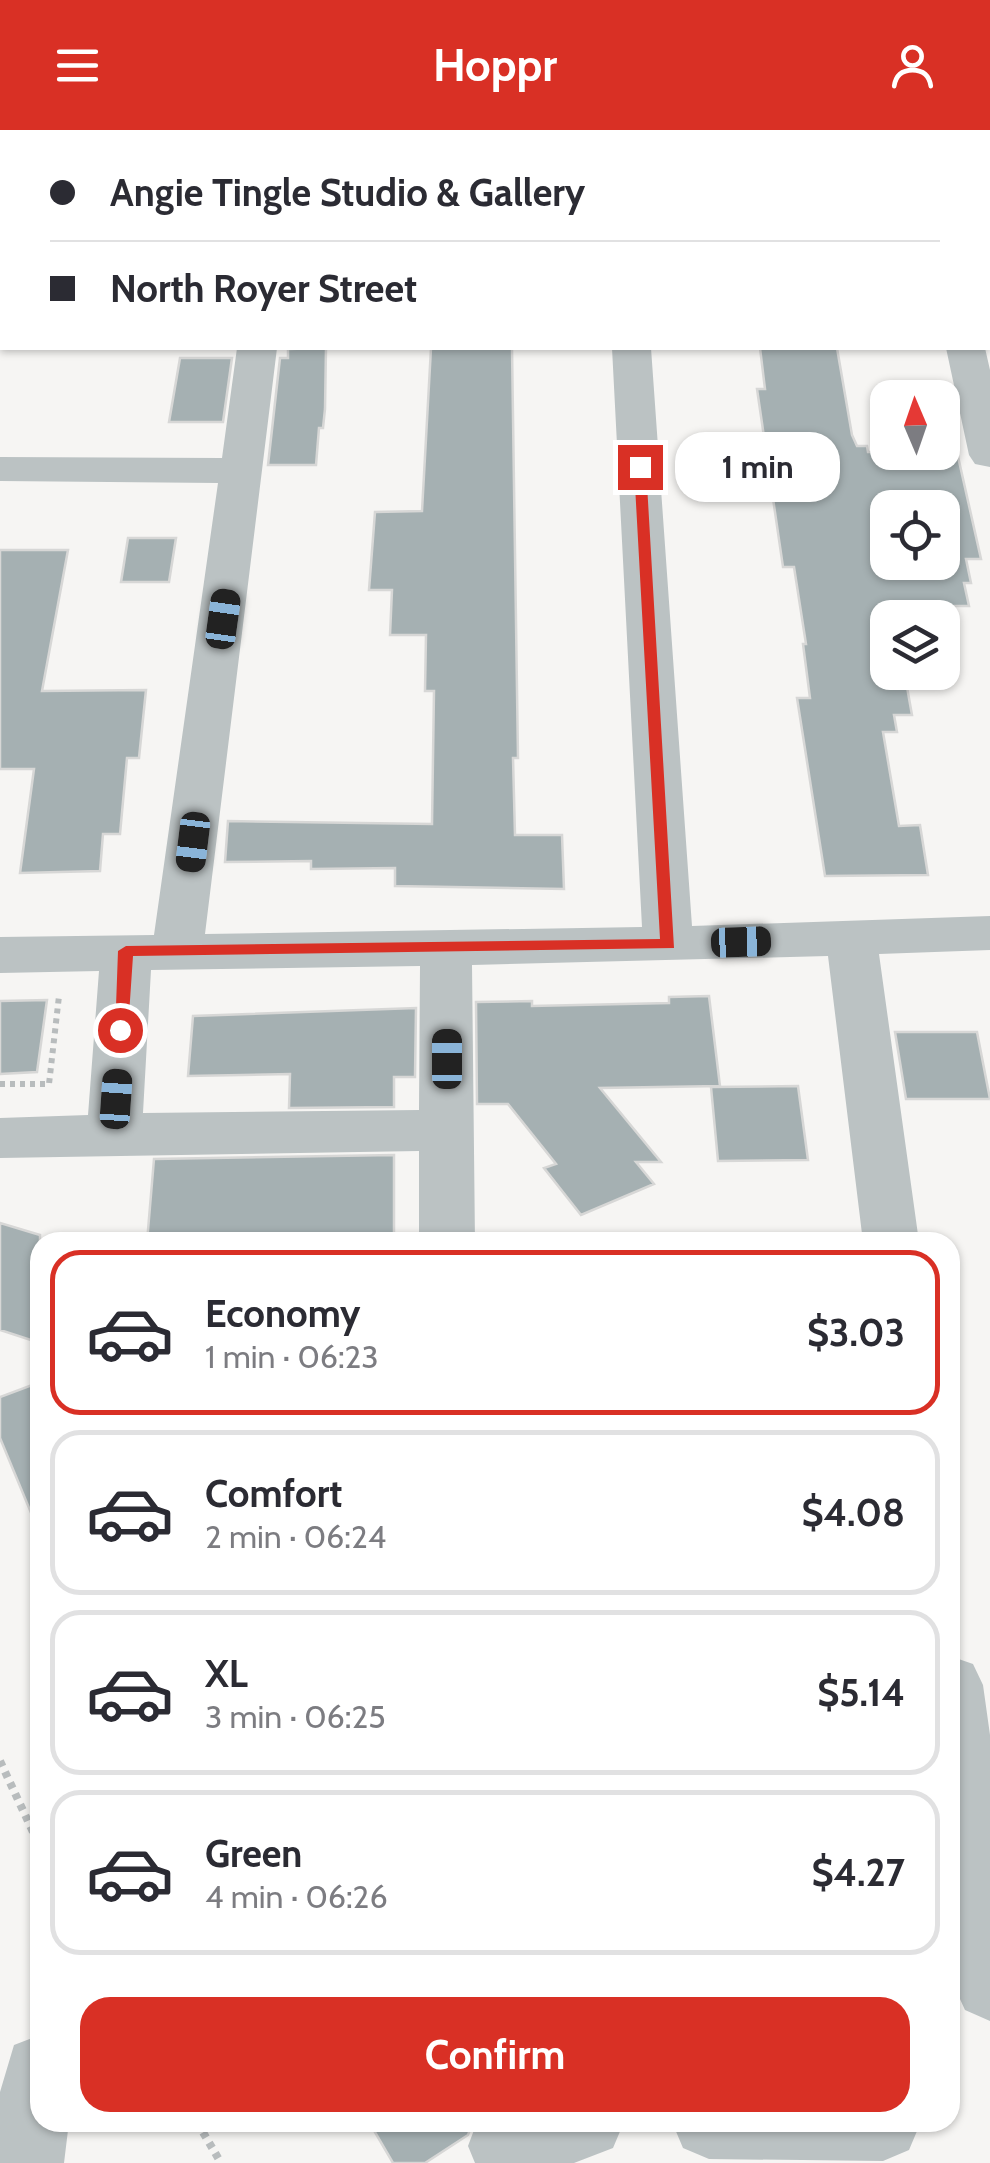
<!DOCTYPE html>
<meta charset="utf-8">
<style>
:root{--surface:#fff;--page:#f2f2f3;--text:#2b2b33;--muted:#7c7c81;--line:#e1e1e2;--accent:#d93025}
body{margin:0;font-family:Cabin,sans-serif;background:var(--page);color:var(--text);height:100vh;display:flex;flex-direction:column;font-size:38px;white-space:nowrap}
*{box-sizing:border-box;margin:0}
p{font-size:32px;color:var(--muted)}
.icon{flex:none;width:55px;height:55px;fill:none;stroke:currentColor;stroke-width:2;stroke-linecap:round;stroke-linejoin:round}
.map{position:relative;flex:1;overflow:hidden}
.panel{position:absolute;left:30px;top:1102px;width:930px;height:900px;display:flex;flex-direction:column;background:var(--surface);border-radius:30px;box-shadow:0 2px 8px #0004}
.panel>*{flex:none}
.banner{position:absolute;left:0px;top:0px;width:990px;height:220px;box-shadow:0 2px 8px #0004;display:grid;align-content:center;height:220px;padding:0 50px;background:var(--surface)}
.needle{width:65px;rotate:358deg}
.fabs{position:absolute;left:870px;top:250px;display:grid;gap:20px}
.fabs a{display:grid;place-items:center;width:90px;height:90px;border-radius:20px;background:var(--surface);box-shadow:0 2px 8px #0004;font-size:50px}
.end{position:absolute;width:45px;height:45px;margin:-22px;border:12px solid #d93025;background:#fff;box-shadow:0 0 0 5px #fff}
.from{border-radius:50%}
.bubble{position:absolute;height:70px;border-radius:30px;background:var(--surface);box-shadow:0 2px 8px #0004;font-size:32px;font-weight:700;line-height:70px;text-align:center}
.car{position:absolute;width:30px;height:60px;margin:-30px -15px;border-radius:12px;box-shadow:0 0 8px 2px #0007;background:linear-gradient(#222 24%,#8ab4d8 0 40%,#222 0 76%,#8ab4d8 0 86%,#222 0)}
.banner b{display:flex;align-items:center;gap:35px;height:95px;font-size:38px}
.banner b+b{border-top:2px solid var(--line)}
.banner i{width:25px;height:25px;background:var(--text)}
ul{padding:18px 0 0;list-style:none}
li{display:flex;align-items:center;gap:30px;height:165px;margin:0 20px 15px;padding:0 30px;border:5px solid var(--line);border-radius:30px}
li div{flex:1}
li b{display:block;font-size:38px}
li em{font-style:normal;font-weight:700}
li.current{border-color:var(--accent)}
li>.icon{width:90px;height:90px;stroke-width:1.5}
.action{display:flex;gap:20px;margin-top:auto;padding:20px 50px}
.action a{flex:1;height:115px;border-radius:30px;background:var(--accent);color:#fff;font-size:40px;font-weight:700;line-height:115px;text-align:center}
header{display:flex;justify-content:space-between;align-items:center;height:130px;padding:0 50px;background:var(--accent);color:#fff;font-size:45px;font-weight:700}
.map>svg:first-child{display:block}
</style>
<header><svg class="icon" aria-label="menu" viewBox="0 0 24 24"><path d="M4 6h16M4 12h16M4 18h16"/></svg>Hoppr<svg class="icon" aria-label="person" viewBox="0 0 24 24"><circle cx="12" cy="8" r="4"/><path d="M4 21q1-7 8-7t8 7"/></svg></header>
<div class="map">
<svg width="990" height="2033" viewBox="0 0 990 2033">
<rect width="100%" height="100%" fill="#f6f5f3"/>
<!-- building -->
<path fill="#a5b0b2" stroke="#d7d7d6" stroke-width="2.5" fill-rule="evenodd" d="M326 218 325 279 323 298H319L316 335H268L280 228H288V219Z
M431 218H512L518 628H513L515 705H562L564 759 395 756V738L311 739V731L225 732 228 691 432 694 434 561H425L426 505H390L392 460H369L375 382 422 381Z
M760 218H837L852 305 857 316H867L868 322H957L981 429H966L971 453H964L969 476H913L915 488H888V542H926L929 557H907L912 585H894L897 602H883L899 696 920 695 928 745 825 746 797 568H810L803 514H806L794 437H783L757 259H765ZM888 378H942V432H888Z
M180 228H232L223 292H169Z
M128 408H176L169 452H121Z
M0 420H68L42 561 146 560 139 628H127L120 704H103L100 741 20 743 34 639H0Z
M709 866 720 956 600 958 661 1032H636L654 1054 581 1085 544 1038 556 1034 508 974H477L476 872 532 871V876L669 873V867Z
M47 870 37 942 0 944V871Z
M416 878 415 947H394V977L289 978 290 944 188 946 193 886Z
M895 902H977L990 969H906Z
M798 956 808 1030 718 1031 711 957Z
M394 1025V1112H147L154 1029Z
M0 1093 40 1105V1213L0 1200Z
M40 1252V1402H39L0 1308V1267Z
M369 1992H473L468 2005 425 2033H393Z"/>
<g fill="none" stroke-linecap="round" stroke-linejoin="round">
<!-- path-far1 -->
<path stroke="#b8bcbd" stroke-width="6" stroke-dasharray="5 5" stroke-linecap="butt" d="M0 954H49L59 866"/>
<!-- path -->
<path stroke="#b8bcbd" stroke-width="8" stroke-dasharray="6 6" stroke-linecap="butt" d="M0 1631 40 1717
M197 1992 221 2033"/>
<!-- minor -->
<path fill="#bbc2c3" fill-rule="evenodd" d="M267 0H301V2H267Z
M602 0H636V2H602Z
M896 0H930V2H896Z
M237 218H277L205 804 642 797 612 218H651L692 796 990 786V820L879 824 919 1112H863L828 826 472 835 475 1112H419V1021L0 1028V988L88 985 99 841 0 843V807L154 805 218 353 0 351V327L222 328ZM420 836 419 980 143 983 151 840Z
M946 218H985L990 240V337L975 334 969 325Z
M950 1526 973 1534 983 1555 990 1605V1891L965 1880 954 1856 950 1822Z
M40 1905V1992H69L64 2033H0V1962L14 1915Z
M477 1992H624L613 2018 574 2033H475L468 2016Z
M672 1992H920V1994L909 2020 883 2031 709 2029 683 2018Z"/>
</g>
<!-- route -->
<path fill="#d93025" d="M640 333 646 337 674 818 133 826 128 900 126 904H115L118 821 126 816 660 809 634 337Z"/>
</svg>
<div class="fabs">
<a><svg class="needle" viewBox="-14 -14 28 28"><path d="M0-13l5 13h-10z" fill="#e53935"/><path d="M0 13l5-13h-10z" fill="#7c7c81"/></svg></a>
<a><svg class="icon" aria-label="locate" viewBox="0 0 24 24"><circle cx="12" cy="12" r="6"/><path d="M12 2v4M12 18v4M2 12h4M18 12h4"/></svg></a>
<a><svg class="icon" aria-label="layers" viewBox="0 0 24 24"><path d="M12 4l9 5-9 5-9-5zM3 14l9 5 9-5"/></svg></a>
</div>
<i class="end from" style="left:120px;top:900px"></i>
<i class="end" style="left:640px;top:337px"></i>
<div class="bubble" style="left:675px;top:302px;width:165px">1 min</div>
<i class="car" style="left:223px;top:489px;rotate:8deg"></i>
<i class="car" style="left:193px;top:712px;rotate:187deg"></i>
<i class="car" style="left:741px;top:812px;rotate:88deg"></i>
<i class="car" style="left:447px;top:929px;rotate:0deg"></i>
<i class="car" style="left:116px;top:969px;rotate:4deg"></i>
<div class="banner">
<b><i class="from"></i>Angie Tingle Studio &amp; Gallery</b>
<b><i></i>North Royer Street</b>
</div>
<section class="panel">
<ul>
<li class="current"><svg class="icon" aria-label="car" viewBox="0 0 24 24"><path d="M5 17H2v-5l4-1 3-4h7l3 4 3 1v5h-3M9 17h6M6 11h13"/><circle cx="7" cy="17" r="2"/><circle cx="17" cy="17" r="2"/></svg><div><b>Economy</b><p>1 min · 06:23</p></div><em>$3.03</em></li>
<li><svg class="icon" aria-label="car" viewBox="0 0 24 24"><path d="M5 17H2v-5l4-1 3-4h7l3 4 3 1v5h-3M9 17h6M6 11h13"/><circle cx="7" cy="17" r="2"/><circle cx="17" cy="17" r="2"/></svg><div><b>Comfort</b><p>2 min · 06:24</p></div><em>$4.08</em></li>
<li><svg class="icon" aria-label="car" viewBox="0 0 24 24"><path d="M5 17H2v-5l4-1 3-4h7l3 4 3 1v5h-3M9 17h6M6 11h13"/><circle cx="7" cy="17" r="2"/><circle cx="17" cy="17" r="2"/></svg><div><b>XL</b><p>3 min · 06:25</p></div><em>$5.14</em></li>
<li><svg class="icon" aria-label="car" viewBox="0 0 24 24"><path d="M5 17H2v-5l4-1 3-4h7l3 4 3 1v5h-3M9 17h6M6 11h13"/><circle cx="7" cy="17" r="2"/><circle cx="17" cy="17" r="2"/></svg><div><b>Green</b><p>4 min · 06:26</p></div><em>$4.27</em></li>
</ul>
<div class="action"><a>Confirm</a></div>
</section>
</div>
